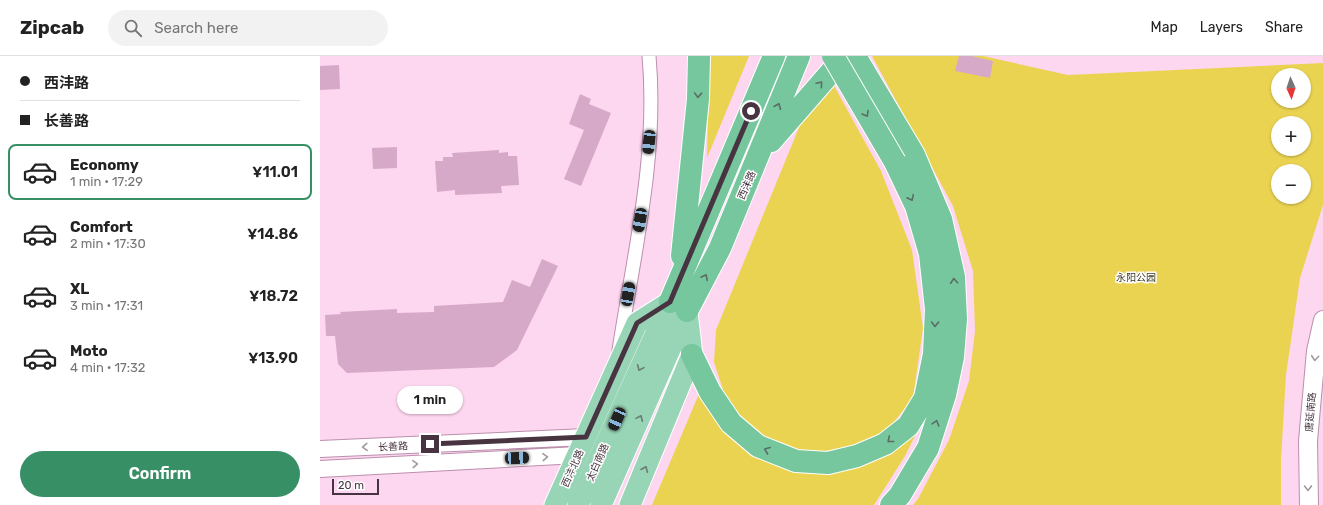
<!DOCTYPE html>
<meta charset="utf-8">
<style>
:root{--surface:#fff;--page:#f2f2f2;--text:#222;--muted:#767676;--line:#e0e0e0;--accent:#378f65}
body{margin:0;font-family:Rubik,"Noto Sans SC",sans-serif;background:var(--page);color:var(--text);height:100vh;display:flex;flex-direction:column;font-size:15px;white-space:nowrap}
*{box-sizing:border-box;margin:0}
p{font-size:13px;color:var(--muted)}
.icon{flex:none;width:22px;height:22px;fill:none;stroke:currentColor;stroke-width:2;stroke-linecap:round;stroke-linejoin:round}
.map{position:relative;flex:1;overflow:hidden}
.details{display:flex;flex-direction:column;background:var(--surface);width:320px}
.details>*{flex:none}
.guide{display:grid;align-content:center;height:88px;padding:0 20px;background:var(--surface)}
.needle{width:26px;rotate:177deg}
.buttons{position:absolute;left:951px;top:12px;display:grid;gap:8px}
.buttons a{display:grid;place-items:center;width:40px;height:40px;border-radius:50%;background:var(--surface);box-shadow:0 1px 3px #0004;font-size:20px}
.scale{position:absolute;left:12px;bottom:10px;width:47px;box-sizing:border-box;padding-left:4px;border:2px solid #473440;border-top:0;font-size:11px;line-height:14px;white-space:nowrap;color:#473440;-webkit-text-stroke:3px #fff;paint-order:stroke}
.end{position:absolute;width:18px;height:18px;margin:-9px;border:5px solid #473440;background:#fff;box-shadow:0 0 0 2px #fff}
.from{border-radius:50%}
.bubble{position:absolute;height:28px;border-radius:14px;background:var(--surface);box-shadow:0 1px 3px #0004;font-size:13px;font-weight:600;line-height:28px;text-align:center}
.car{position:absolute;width:12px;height:24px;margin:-12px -6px;border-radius:5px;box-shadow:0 0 3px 1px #0007;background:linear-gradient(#222 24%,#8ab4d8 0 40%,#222 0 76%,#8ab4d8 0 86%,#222 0)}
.guide b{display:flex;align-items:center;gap:14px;height:38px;font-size:15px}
.guide b+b{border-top:1px solid var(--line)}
.guide i{width:10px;height:10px;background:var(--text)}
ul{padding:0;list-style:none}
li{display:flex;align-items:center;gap:12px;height:56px;margin:0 8px 6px;padding:0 12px;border:2px solid transparent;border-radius:8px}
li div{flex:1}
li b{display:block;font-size:15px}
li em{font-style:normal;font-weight:600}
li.selected{border-color:var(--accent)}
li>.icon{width:36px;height:36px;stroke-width:1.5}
.button{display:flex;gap:8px;margin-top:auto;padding:8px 20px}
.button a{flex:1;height:46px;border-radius:24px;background:var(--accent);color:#fff;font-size:16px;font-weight:600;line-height:46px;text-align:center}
header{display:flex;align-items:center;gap:24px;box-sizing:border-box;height:56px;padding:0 20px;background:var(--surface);border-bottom:1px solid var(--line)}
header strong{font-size:19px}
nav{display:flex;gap:22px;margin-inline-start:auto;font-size:14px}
.search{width:280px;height:36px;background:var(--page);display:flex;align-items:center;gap:10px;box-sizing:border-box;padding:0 14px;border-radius:22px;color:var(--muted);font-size:15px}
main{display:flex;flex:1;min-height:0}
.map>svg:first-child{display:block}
</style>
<header>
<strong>Zipcab</strong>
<div class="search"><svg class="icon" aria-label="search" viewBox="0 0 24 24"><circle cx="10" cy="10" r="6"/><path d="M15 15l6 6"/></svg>Search here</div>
<nav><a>Map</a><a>Layers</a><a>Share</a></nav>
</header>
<main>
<section class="details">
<div class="guide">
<b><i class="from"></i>西沣路</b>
<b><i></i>长善路</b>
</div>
<ul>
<li class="selected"><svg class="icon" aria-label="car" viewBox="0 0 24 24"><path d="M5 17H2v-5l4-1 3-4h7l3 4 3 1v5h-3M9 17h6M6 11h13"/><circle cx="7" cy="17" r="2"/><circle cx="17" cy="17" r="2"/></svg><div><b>Economy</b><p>1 min · 17:29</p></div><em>¥11.01</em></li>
<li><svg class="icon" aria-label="car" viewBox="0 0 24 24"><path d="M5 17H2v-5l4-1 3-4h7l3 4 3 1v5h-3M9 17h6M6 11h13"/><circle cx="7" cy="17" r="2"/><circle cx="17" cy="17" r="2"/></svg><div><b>Comfort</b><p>2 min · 17:30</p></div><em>¥14.86</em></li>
<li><svg class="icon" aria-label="car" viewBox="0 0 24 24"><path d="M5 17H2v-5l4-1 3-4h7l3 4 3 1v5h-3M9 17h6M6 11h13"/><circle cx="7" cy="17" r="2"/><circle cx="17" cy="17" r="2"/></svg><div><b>XL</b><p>3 min · 17:31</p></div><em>¥18.72</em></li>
<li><svg class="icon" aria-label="car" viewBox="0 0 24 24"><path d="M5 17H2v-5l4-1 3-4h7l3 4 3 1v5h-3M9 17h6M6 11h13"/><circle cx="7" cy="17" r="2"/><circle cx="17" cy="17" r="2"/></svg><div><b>Moto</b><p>4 min · 17:32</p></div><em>¥13.90</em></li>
</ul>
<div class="button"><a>Confirm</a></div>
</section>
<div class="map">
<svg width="1003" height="449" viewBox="0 0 1003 449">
<rect width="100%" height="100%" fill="#fdd6f0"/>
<!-- green -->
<path fill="#ead351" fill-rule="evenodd" d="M389 0H429L387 102Z
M552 0H663L748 19 1003 7V149L980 222 966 319 961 403V449H593L598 443 629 384 649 325 655 275 653 215 633 150ZM958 19H984V45H958ZM958 67H984V93H958ZM958 115H984V141H958Z
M513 28 561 115 592 194 603 272 593 342 567 375 532 391 491 397 452 386 422 366 404 337 394 306 396 274 480 69Z
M381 333 395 364 426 389 506 415 601 368 585 400 554 449H332Z"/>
<!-- building -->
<path fill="#d7a9c8" d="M639 0H652L673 5 670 22 635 15Z
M19 9 20 33 0 34V10Z
M260 38 271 43 269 48 291 57 261 130 244 123 264 74 249 68Z
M77 91V112L53 113 52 92Z
M179 94V97L188 96V100H197L199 129 181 130 182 137 135 139V134L117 136 115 105H123V101H133L132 97Z
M222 203 238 210 197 294 174 311 27 317 18 308 15 280H6L5 259 21 258 20 256 77 253V257L114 256V250L183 246 192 224 210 231Z"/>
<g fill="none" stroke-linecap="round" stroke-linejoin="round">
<!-- minor casing -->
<g stroke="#bc8fad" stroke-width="15">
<path id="minor" d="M299 294C314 197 338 99 329 0"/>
</g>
<!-- tertiary casing -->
<g stroke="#bc8fad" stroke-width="18">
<path id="tertiary" d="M0 393 266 381
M0 413 258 399"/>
</g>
<!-- secondary casing -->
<g stroke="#bc8fad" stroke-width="20">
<path id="secondary" d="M989 449 988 385 996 295 1003 264"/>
</g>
<!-- primary casing -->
<g stroke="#fff" stroke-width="23">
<path id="primary" d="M235 449 317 267 350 246
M258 449 350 246
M281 449 367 255
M310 449 372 299 367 256"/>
</g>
<!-- trunk casing -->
<g stroke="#fff" stroke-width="24">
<path id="trunk" d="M535 0 594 99 621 163 634 221 636 263 633 301 625 339 608 392 580 439 571 449
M451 85 525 0
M362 200 378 43 379 0
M350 246 454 0
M367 255 400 192 479 0
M372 299 390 336 411 367 438 390 476 405 508 407 537 400 565 388 588 370 605 342 614 298 616 253 610 198 596 150 575 106"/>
</g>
<!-- minor -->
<use href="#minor" stroke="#fff" stroke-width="13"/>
<!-- tertiary -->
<use href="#tertiary" stroke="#fff" stroke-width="16"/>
<!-- secondary -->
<use href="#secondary" stroke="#fff" stroke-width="18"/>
<!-- primary -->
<use href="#primary" stroke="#98d4b6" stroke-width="21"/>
<!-- trunk -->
<use href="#trunk" stroke="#76c69e" stroke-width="22"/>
<!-- trunk-bridge casing -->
<g stroke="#fff" stroke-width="24" stroke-linecap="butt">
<path id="trunk-bridge" d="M513 0 575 106"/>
</g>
<!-- trunk-bridge -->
<use href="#trunk-bridge" stroke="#76c69e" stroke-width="22"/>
</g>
<!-- one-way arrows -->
<defs><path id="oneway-chevron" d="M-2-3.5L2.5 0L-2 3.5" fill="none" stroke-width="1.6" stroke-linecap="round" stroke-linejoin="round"/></defs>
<g stroke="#5a6e66">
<use href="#oneway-chevron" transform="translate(500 28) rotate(-49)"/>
<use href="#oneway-chevron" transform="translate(378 39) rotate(92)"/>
<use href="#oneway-chevron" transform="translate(458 50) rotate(-67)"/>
<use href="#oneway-chevron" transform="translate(546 58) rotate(60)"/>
<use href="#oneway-chevron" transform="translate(591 142) rotate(64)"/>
<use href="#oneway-chevron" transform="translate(385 221) rotate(-63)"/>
<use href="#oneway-chevron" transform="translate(634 225) rotate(-94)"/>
<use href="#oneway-chevron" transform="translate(615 268) rotate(92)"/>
<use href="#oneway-chevron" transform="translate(616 367) rotate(-73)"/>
<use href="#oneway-chevron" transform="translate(570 384) rotate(141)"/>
<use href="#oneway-chevron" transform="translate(447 394) rotate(-159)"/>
</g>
<g stroke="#a39aa0">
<use href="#oneway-chevron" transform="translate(995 302) rotate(95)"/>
<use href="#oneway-chevron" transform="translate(45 391) rotate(177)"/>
<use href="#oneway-chevron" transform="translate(225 401) rotate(-3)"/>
<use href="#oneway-chevron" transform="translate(95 408) rotate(-3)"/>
<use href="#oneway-chevron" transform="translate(988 432) rotate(89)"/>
</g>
<g stroke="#6b7c75">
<use href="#oneway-chevron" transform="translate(320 312) rotate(114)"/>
<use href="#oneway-chevron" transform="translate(320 362) rotate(-66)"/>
<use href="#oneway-chevron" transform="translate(325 413) rotate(-67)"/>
</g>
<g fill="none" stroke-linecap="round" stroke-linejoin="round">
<!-- route -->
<path stroke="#473440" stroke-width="5" d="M110 388 266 381 317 267 350 246 431 55"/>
</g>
<g text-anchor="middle" stroke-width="3" stroke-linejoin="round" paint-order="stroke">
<!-- street labels -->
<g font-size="10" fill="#473440" stroke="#fff">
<text transform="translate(426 129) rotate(-67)" y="4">西沣路</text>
<text transform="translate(990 356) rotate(-85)" y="4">唐延南路</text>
<text transform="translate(73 390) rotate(-3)" y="4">长善路</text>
<text transform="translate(277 406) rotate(-66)" y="4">太白南路</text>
<text transform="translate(252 412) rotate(-66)" y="4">西沣北路</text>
</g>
<!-- park labels -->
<g font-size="10" fill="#3d3821" stroke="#fff">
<text x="816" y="225">永阳公园</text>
</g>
</g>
</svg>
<div class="buttons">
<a><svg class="needle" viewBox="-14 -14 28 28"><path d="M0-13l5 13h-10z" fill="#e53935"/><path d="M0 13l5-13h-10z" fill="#767676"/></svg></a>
<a>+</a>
<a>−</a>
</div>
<div class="scale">20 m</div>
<i class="end from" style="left:431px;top:55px"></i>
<i class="end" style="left:110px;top:388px"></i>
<div class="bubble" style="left:77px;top:330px;width:66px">1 min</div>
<i class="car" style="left:329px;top:86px;rotate:186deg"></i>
<i class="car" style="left:320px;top:164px;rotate:190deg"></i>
<i class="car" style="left:308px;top:238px;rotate:10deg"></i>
<i class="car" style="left:297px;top:363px;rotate:204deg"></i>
<i class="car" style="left:197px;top:402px;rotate:87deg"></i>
</div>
</main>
